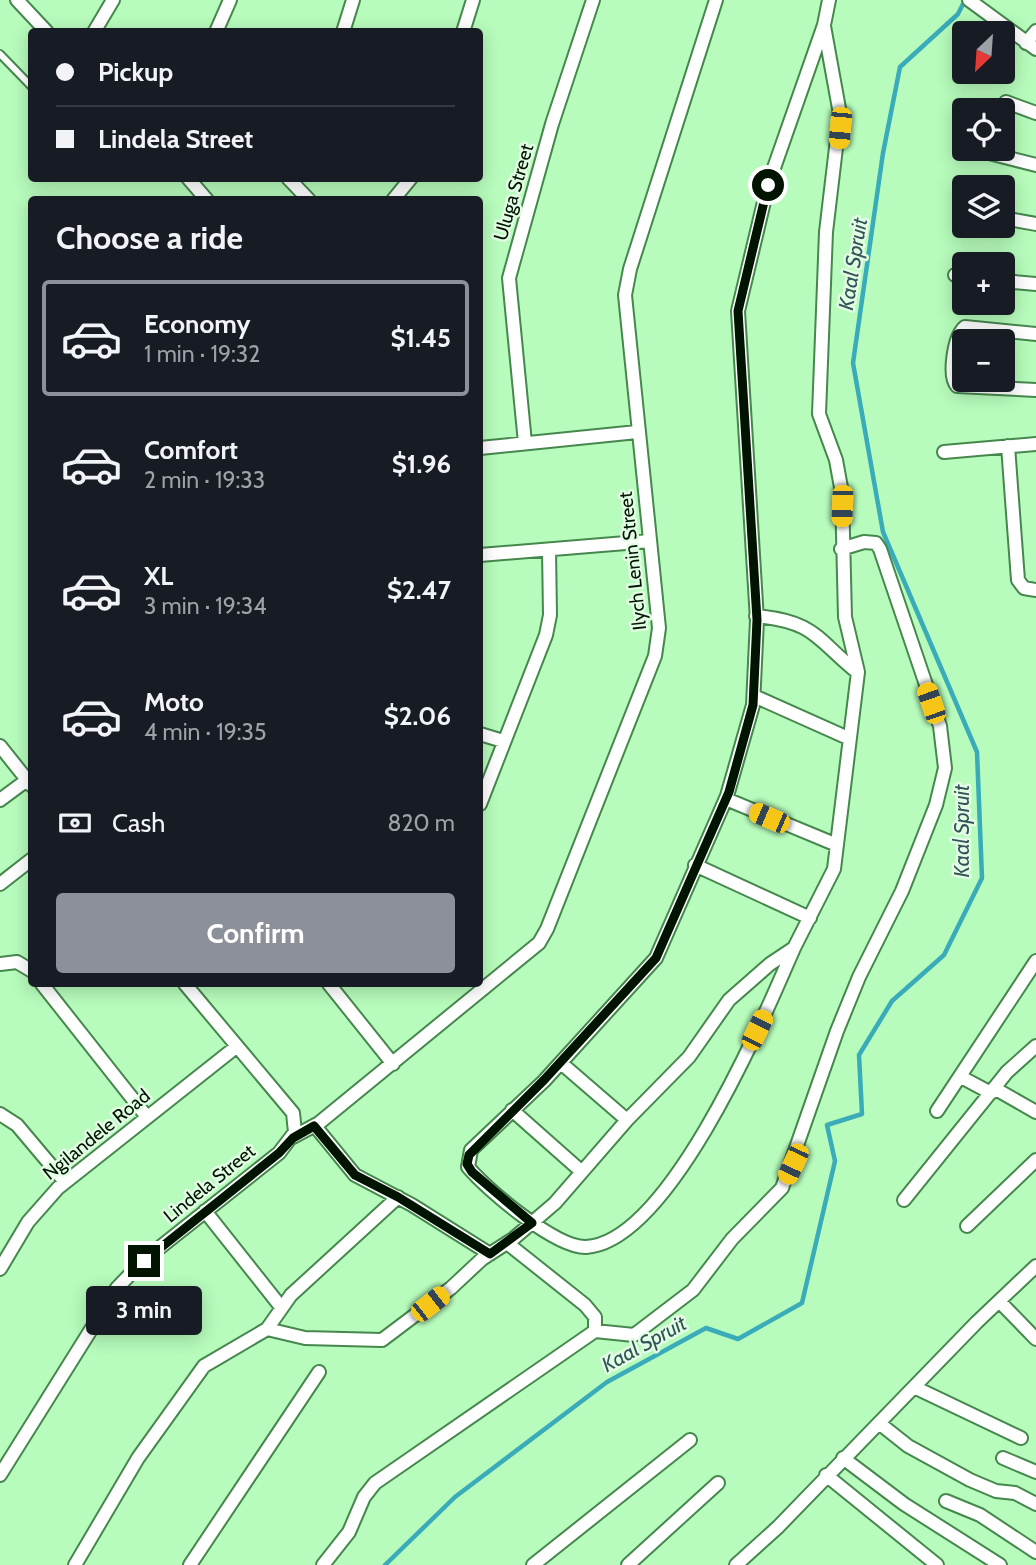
<!DOCTYPE html>
<meta charset="utf-8">
<style>
:root{--surface:#171b24;--page:#20242c;--text:#f1f3f6;--muted:#9ea1a6;--line:#363941;--accent:#8c9099}
body{margin:0;font-family:Cabin,sans-serif;background:var(--page);color:var(--text);height:100vh;display:flex;flex-direction:column;font-size:26px;white-space:nowrap}
*{box-sizing:border-box;margin:0}
p{font-size:23px;color:var(--muted)}
.icon{flex:none;width:38px;height:38px;fill:none;stroke:currentColor;stroke-width:2;stroke-linecap:round;stroke-linejoin:round}
.map{position:relative;flex:1;overflow:hidden}
.sheet{position:absolute;left:28px;top:196px;width:455px;height:791px;display:flex;flex-direction:column;background:var(--surface);border-radius:7px;box-shadow:0 4px 18px #0003}
.sheet>*{flex:none}
.banner{position:absolute;left:28px;top:28px;width:455px;height:154px;border-radius:7px;box-shadow:0 4px 18px #0003;display:grid;align-content:center;height:154px;padding:0 28px;background:var(--surface)}
.needle{width:46px;rotate:205deg}
.controls{position:absolute;left:952px;top:21px;display:grid;gap:14px}
.controls a{display:grid;place-items:center;width:63px;height:63px;border-radius:7px;background:var(--surface);box-shadow:0 4px 18px #0003;font-size:35px}
.end{position:absolute;width:32px;height:32px;margin:-16px;border:9px solid #001401;background:#fff;box-shadow:0 0 0 4px #fff}
.from{border-radius:50%}
.bubble{position:absolute;height:49px;border-radius:7px;background:var(--surface);box-shadow:0 4px 18px #0003;font-size:23px;font-weight:800;line-height:49px;text-align:center}
.car{position:absolute;width:21px;height:42px;margin:-21px -10px;border-radius:9px;box-shadow:0 0 5px 2px #0007;background:linear-gradient(#f5c518 24%,#345 0 40%,#f5c518 0 76%,#345 0 86%,#f5c518 0)}
.banner b{display:flex;align-items:center;gap:24px;height:66px;font-size:26px}
.banner b+b{border-top:2px solid var(--line)}
.banner i{width:18px;height:18px;background:var(--text)}
ul{padding:0;list-style:none}
li{display:flex;align-items:center;gap:21px;height:116px;margin:0 14px 10px;padding:0 14px;border:4px solid transparent;border-radius:7px}
li div{flex:1}
li b{display:block;font-size:26px}
li em{font-style:normal;font-weight:800}
li.on{border-color:var(--accent)}
li>.icon{width:63px;height:63px;stroke-width:1.5}
h2{padding:0 28px;font-size:32px;line-height:84px}
.pay{display:flex;align-items:center;gap:18px;height:77px;padding:0 28px;font-size:26px}
.pay p{margin-inline-start:auto}
.button{display:flex;gap:14px;margin-top:auto;padding:14px 28px}
.button a{flex:1;height:80px;border-radius:7px;background:var(--accent);color:#fff;font-size:28px;font-weight:800;line-height:80px;text-align:center}
.map>svg:first-child{display:block}
</style>
<div class="map">
<svg width="1036" height="1565" viewBox="0 0 1036 1565">
<rect width="100%" height="100%" fill="#b7fcbc"/>
<g fill="none" stroke-linecap="round" stroke-linejoin="round">
<!-- stream -->
<path stroke="#39abb9" stroke-width="4.5" d="M385 1565 455 1497 607 1382 706 1328 738 1339 802 1303 835 1161 827 1125 862 1114 859 1055 892 1001 944 955 982 878 977 752 883 532 853 363 883 153 900 67 958 14 965 0"/>
<!-- lane casing -->
<g stroke="#46874e" stroke-width="10">
<path id="lane" d="M0 54 32 87"/>
</g>
<!-- street casing -->
<g stroke="#46874e" stroke-width="16">
<path id="street" d="M17 0 47 32
M969 0 1036 49
M94 32 113 0
M216 32 230 0
M343 32 353 0
M463 32 473 0
M1026 43 1036 31
M1006 102 1036 113
M989 153 1036 165
M188 178 207 200
M288 178 309 200
M393 200 411 178
M1003 218 1036 224
M955 275 964 276
M1003 281 1036 284
M1036 334 965 327C954 336 948 376 957 386L1036 390
M525 443 509 278 552 124 593 0
M1008 446 1018 580 1024 588 1036 590
M480 448 637 432
M944 452 1036 444
M480 555 650 541
M756 616C816 622 815 638 857 672
M754 696 848 738
M480 734 503 741
M0 746 32 786
M726 799 837 845
M0 800 27 780
M480 804 546 635 550 615 549 550
M695 865 810 918
M0 884 32 859
M794 948C764 1017 670 1242 586 1247 556 1248 487 1190 468 1167L471 1150 544 1081 656 958 727 796 753 705 757 620 738 311 768 185 824 25 829 0
M0 964 17 962 32 971
M42 984 147 1117
M329 984 393 1064
M561 1063 627 1120
M961 1077 991 1093
M994 1088 1036 1112
M512 1110 582 1172
M937 1111 1036 961
M0 1114 17 1125 65 1182
M315 1126 355 1175 412 1205 490 1254
M293 1137 319 1123 539 943 547 929 655 656 659 628 625 295 630 269 716 0
M904 1200 1007 1072 1036 1046
M205 1211 281 1307
M967 1226 1036 1160
M0 1269 28 1222 58 1188 236 1047
M999 1301 1036 1339
M267 1329 305 1338 382 1340 451 1288 482 1259 513 1239 555 1203 627 1120 689 1057 729 1000 770 964 794 948 834 869 858 672 845 617 842 493 836 460 819 414 826 232 840 114 824 26
M595 1331 634 1335 693 1290 732 1239 782 1188 837 1031 859 977 902 891 936 805 945 768 940 726 880 549 876 543 864 542 841 549
M914 1387 1021 1438
M879 1423 908 1446 970 1480 996 1491 1015 1493 1036 1504
M843 1458 904 1504 1000 1565
M1003 1458 1036 1472
M0 1475 117 1288 144 1260 279 1153 295 1132 293 1113 185 984
M826 1475 937 1565
M946 1501 980 1515 1036 1552
M75 1565 138 1458 204 1366 267 1329 291 1295 398 1197
M190 1565 319 1372
M323 1565 349 1532 364 1497 375 1483 595 1331V1317L585 1305 507 1243
M533 1565 690 1440
M628 1565 718 1483
M736 1565 778 1527 977 1322 1036 1266"/>
</g>
<!-- lane -->
<use href="#lane" stroke="#fff" stroke-width="6"/>
<!-- street -->
<use href="#street" stroke="#fff" stroke-width="12"/>
</g>
<g fill="none" stroke-linecap="round" stroke-linejoin="round">
<!-- route -->
<path stroke="#001401" stroke-width="9" d="M144 1261 279 1153 293 1138 314 1126 355 1175 398 1197 490 1254 532 1223 472 1172 467 1164 469 1155 544 1080 656 958 729 792 753 705 757 620 738 311 768 185"/>
</g>
<g text-anchor="middle" stroke-width="5" stroke-linejoin="round" paint-order="stroke">
<!-- street labels -->
<g font-size="19" fill="#001401" stroke="#e2fde4">
<text transform="translate(513 192) rotate(-74)" y="7">Uluga Street</text>
<text transform="translate(632 561) rotate(-96)" y="7">Ilych Lenin Street</text>
<text transform="translate(96 1134) rotate(-39)" y="7">Ngilandele Road</text>
<text transform="translate(209 1183) rotate(-39)" y="7">Lindela Street</text>
</g>
<!-- water labels -->
<g font-size="21" font-style="italic" fill="#325358" stroke="#e2fde4">
<text transform="translate(853 264) rotate(-81)" y="7">Kaal Spruit</text>
<text transform="translate(962 831) rotate(-90)" y="7">Kaal Spruit</text>
<text transform="translate(644 1344) rotate(-29)" y="7">Kaal Spruit</text>
</g>
</g>
</svg>
<div class="controls">
<a><svg class="needle" viewBox="-14 -14 28 28"><path d="M0-13l5 13h-10z" fill="#e53935"/><path d="M0 13l5-13h-10z" fill="#9ea1a6"/></svg></a>
<a><svg class="icon" aria-label="locate" viewBox="0 0 24 24"><circle cx="12" cy="12" r="6"/><path d="M12 2v4M12 18v4M2 12h4M18 12h4"/></svg></a>
<a><svg class="icon" aria-label="layers" viewBox="0 0 24 24"><path d="M12 4l9 5-9 5-9-5zM3 14l9 5 9-5"/></svg></a>
<a>+</a>
<a>−</a>
</div>
<i class="end from" style="left:768px;top:185px"></i>
<i class="end" style="left:144px;top:1261px"></i>
<div class="bubble" style="left:86px;top:1286px;width:116px">3 min</div>
<i class="car" style="left:840px;top:128px;rotate:185deg"></i>
<i class="car" style="left:842px;top:506px;rotate:182deg"></i>
<i class="car" style="left:931px;top:703px;rotate:341deg"></i>
<i class="car" style="left:769px;top:818px;rotate:293deg"></i>
<i class="car" style="left:757px;top:1030px;rotate:26deg"></i>
<i class="car" style="left:793px;top:1164px;rotate:205deg"></i>
<i class="car" style="left:430px;top:1304px;rotate:52deg"></i>
<div class="banner">
<b><i class="from"></i>Pickup</b>
<b><i></i>Lindela Street</b>
</div>
<section class="sheet">
<h2>Choose a ride</h2>
<ul>
<li class="on"><svg class="icon" aria-label="car" viewBox="0 0 24 24"><path d="M5 17H2v-5l4-1 3-4h7l3 4 3 1v5h-3M9 17h6M6 11h13"/><circle cx="7" cy="17" r="2"/><circle cx="17" cy="17" r="2"/></svg><div><b>Economy</b><p>1 min · 19:32</p></div><em>$1.45</em></li>
<li><svg class="icon" aria-label="car" viewBox="0 0 24 24"><path d="M5 17H2v-5l4-1 3-4h7l3 4 3 1v5h-3M9 17h6M6 11h13"/><circle cx="7" cy="17" r="2"/><circle cx="17" cy="17" r="2"/></svg><div><b>Comfort</b><p>2 min · 19:33</p></div><em>$1.96</em></li>
<li><svg class="icon" aria-label="car" viewBox="0 0 24 24"><path d="M5 17H2v-5l4-1 3-4h7l3 4 3 1v5h-3M9 17h6M6 11h13"/><circle cx="7" cy="17" r="2"/><circle cx="17" cy="17" r="2"/></svg><div><b>XL</b><p>3 min · 19:34</p></div><em>$2.47</em></li>
<li><svg class="icon" aria-label="car" viewBox="0 0 24 24"><path d="M5 17H2v-5l4-1 3-4h7l3 4 3 1v5h-3M9 17h6M6 11h13"/><circle cx="7" cy="17" r="2"/><circle cx="17" cy="17" r="2"/></svg><div><b>Moto</b><p>4 min · 19:35</p></div><em>$2.06</em></li>
</ul>
<div class="pay"><svg class="icon" aria-label="cash" viewBox="0 0 24 24"><path d="M3 7h18v10H3z"/><circle cx="12" cy="12" r="2"/></svg>Cash<p>820 m</p></div>
<div class="button"><a>Confirm</a></div>
</section>
</div>
